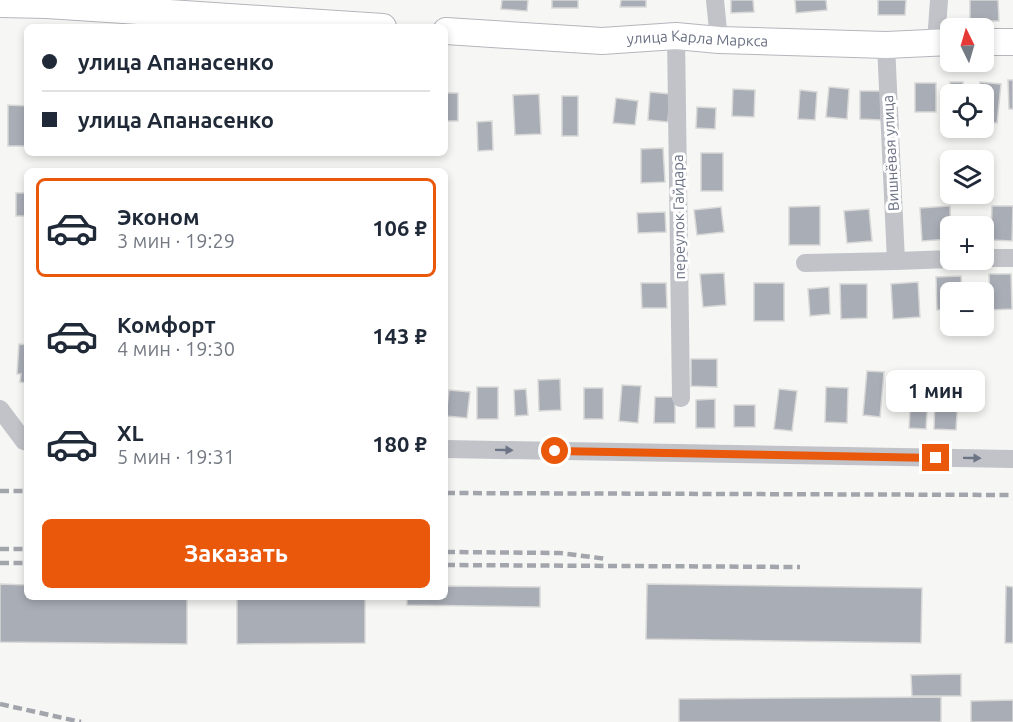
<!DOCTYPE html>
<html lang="ru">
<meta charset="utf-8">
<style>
:root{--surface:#fff;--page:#f6f6f7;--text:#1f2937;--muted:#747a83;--line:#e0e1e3;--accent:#ea580c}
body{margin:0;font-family:Ubuntu,sans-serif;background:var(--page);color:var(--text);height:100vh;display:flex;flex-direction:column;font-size:22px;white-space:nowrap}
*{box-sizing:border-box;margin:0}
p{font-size:20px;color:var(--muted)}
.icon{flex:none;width:33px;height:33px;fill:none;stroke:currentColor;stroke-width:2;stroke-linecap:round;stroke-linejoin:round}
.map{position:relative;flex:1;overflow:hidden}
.side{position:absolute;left:24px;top:168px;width:424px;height:432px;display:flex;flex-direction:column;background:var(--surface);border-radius:9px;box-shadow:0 3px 9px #0003}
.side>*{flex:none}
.hud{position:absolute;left:24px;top:24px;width:424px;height:132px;border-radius:9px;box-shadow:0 3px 9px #0003;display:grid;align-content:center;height:132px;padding:0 18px;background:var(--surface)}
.needle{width:39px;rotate:355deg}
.controls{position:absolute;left:940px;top:18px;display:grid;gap:12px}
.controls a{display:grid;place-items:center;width:54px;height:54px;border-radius:9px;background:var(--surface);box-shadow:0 3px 9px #0003;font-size:30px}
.end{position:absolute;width:27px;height:27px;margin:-14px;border:8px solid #ea580c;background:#fff;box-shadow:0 0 0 3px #fff}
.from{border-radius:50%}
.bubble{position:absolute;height:42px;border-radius:9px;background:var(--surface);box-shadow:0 3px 9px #0003;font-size:20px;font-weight:700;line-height:42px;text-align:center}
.hud b{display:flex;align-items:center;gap:21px;height:57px;font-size:22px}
.hud b+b{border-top:2px solid var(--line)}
.hud i{width:15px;height:15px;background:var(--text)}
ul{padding:10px 0 0;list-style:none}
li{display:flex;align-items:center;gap:18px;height:99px;margin:0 12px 9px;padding:0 6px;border:3px solid transparent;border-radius:9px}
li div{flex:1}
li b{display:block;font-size:22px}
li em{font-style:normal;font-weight:700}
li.selected{border-color:var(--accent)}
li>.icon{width:54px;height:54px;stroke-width:1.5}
.cta{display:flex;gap:12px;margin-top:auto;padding:12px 18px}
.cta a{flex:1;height:69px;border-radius:9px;background:var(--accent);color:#fff;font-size:24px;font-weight:700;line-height:69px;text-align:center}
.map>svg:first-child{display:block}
</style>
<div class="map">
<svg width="1013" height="722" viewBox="0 0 1013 722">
<rect width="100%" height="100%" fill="#f6f7f4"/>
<!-- building -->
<path fill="#a9adb6" stroke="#d8d8d7" stroke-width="1.5" d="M502 0H528L527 11 501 9Z
M552 0H578V8H552Z
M621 0H646V7H620Z
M731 0H753L754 12 731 13Z
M795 0H826L827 10 796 13Z
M878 0H906L905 15H878Z
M970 0H998L999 21H970Z
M1008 80H1013V109H1009Z
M950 82H963V94H951V110H949Z
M980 82 1001 84 997 123 984 122V94H979Z
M915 83H936V112H915Z
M829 87 849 89 847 119 826 117Z
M733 89 755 90 754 117 732 116Z
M800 90 817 92 815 120 798 119Z
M860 91H882L881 120 860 119Z
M650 92 670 94 668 122 648 120Z
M446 93H458V121H446Z
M539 94 541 134 515 135 513 95Z
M562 96H578V136H562Z
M616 98 638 101 635 125 613 123Z
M8 105 27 106V146H8Z
M697 107 716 108 715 129 696 128Z
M492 121 493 150 478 151 477 122Z
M663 148 665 182 641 183V149Z
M701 153H723V191H701Z
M16 193H27V216H16Z
M820 206V245H789V207Z
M950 206 951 239 922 241 920 208Z
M992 206H1013L1012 241 991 240Z
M721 207 724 232 697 235 694 210Z
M869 209 872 241 847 243 844 211Z
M665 212 666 232 638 233 637 213Z
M724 273 726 305 703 307 700 274Z
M989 274H1011L1012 309 990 310Z
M961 276 962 292H951V309L937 310 936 277Z
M918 282 920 317 893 319 891 284Z
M641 283H666L667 308H642Z
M754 283H784V321H754Z
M840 284H867V318L841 319Z
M829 287 830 314 810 316 808 289Z
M19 344 27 345V383L20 382 21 374H17Z
M691 359H717V387L691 386Z
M867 371 884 372 880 417 863 415Z
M560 379 561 410 539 411 538 380Z
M622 385 641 386 638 423 619 421Z
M477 387H498V419H477Z
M826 387 848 388 847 423 825 422Z
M584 388H603V419H584Z
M526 389 528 415 515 416 514 390Z
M779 389 797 391 792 431 774 429Z
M449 390 470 392 467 418 446 416Z
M911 395 928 396 926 429 909 428Z
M935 396 958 397 956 430 934 429Z
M655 397H675V423H654Z
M715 399V428H696V400Z
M734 405H755V427H734Z
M0 584 27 585V597H187V644L0 642Z
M647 584 922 588 921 643 646 639Z
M446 586 540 587V607L407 605V597H446Z
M1006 586 1013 587V643H1005Z
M237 597H365V643L237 644Z
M961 674V696H912L911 675Z
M941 697V722H679V699Z
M1013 700V722H971V701Z"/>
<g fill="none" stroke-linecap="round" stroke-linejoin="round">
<!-- secondary casing -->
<g stroke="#b4b6bc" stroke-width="28">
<g id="secondary">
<path d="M0 4 47 5 383 27"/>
<path id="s1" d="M446 31 602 41 676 36 719 40 886 45 951 42"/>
<path d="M984 42H1013"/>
</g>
</g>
<!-- street -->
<path stroke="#c1c3c8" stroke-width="18" d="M715 0 719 40
M676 36 681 398
M936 42 939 0
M886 45 896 261 951 259
M984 258H1013
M805 263 896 261
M0 409 24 441 27 442
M446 449 1013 459"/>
<!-- secondary -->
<use href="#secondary" stroke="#fff" stroke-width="26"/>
<!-- rail -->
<path stroke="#a3a5ad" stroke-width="4.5" stroke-dasharray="9 4.5" stroke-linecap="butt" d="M0 491H27
M446 493 1013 495
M0 549H27
M446 552 560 553 607 559
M0 563H27
M446 565 800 567
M0 704 81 722"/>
</g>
<!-- one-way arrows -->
<defs><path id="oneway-solid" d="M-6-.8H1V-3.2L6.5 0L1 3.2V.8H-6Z" transform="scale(1.5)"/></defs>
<g fill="#6d7486">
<use href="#oneway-solid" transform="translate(504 450) rotate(1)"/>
<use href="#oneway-solid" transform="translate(972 458) rotate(1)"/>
</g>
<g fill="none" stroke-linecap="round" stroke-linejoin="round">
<!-- route -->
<path stroke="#ea580c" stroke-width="8" d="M555 451 936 458"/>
</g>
<g text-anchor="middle" stroke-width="6" stroke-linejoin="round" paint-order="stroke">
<!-- street labels -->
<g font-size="15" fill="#697082" stroke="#fff">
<text dy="5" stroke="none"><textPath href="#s1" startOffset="252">улица Карла Маркса</textPath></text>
<text transform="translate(891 153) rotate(-93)" y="5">Вишнёвая улица</text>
<text transform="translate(679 217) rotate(-91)" y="5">переулок Гайдара</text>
</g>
</g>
</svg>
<div class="controls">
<a><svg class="needle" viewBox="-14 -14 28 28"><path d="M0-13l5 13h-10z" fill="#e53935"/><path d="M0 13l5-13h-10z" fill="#747a83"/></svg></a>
<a><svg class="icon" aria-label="locate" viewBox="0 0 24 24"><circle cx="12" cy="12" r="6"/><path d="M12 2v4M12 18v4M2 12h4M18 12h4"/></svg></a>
<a><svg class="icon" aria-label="layers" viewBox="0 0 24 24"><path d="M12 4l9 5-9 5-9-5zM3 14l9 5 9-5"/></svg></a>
<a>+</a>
<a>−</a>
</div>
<i class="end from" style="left:555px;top:451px"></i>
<i class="end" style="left:936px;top:458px"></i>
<div class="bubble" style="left:886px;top:370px;width:99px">1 мин</div>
<div class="hud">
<b><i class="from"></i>улица Апанасенко</b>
<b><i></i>улица Апанасенко</b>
</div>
<section class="side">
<ul>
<li class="selected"><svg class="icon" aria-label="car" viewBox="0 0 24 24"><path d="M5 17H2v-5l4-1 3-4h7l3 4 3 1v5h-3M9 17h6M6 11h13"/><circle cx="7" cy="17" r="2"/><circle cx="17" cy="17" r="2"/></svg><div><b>Эконом</b><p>3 мин · 19:29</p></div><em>106 ₽</em></li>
<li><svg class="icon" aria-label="car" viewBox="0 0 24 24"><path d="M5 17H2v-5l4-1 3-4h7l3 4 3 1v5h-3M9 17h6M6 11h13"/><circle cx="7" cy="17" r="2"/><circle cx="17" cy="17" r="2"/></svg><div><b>Комфорт</b><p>4 мин · 19:30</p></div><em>143 ₽</em></li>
<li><svg class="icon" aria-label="car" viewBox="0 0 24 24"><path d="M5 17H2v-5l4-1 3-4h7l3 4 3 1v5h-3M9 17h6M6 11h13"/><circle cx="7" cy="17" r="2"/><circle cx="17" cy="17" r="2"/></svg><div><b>XL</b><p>5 мин · 19:31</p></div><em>180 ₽</em></li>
</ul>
<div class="cta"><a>Заказать</a></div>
</section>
</div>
